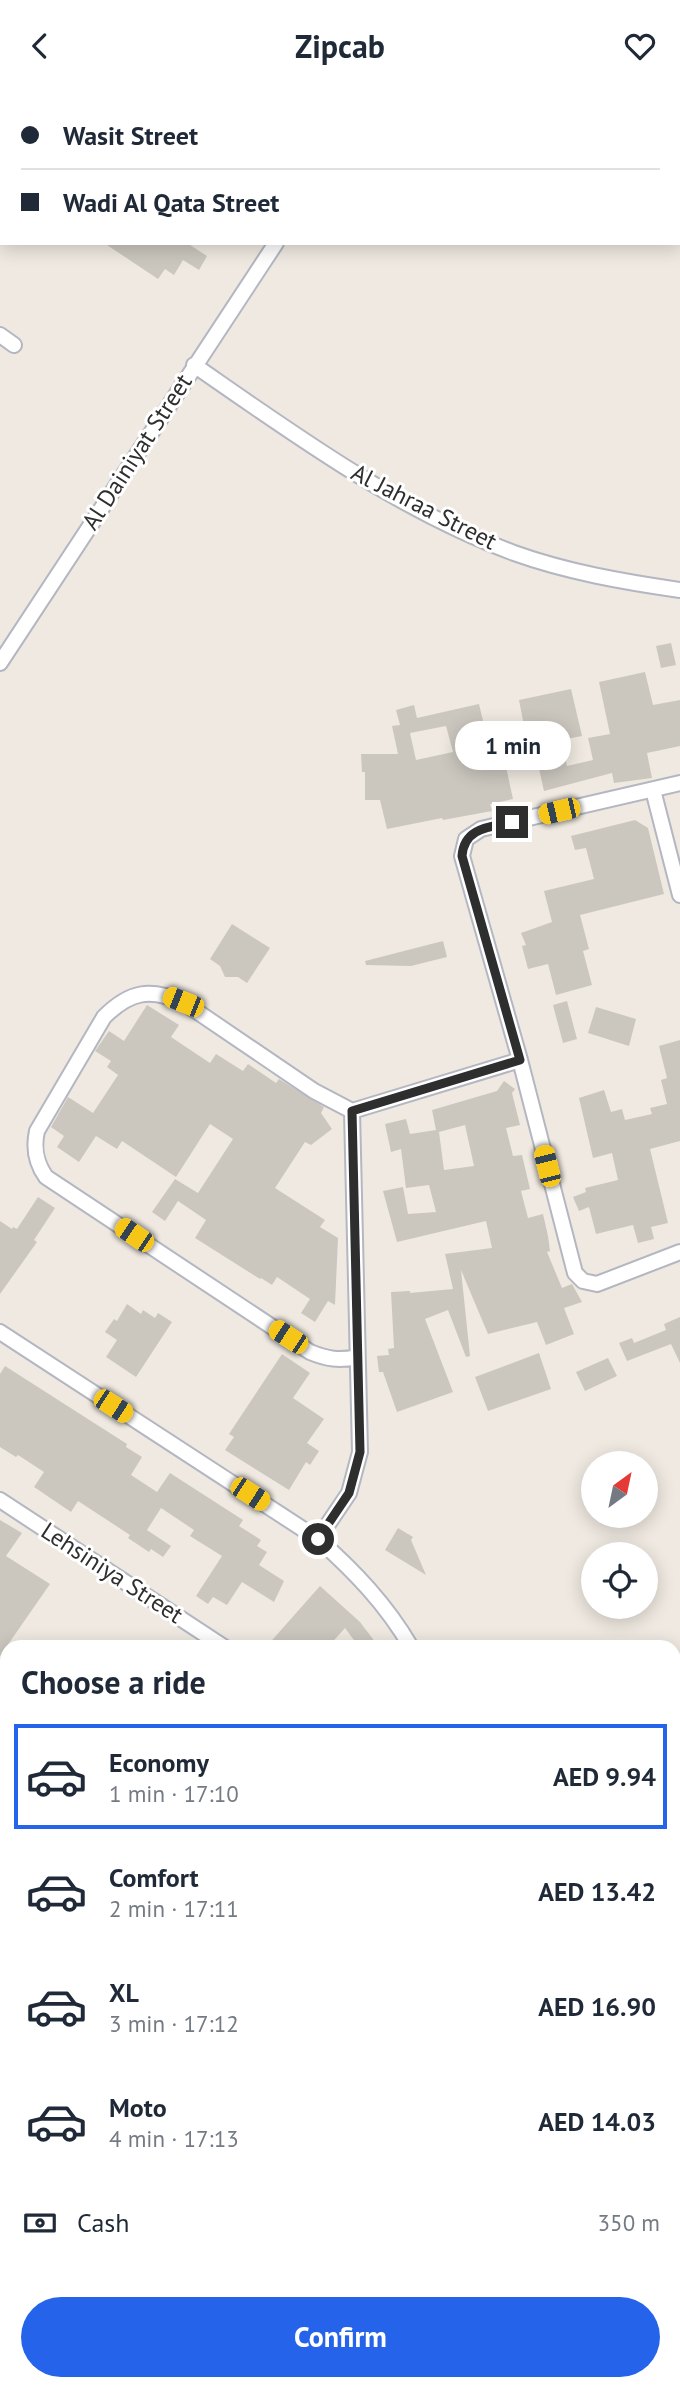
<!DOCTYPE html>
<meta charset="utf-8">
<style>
:root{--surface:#fff;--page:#f6f6f7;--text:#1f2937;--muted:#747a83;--line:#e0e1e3;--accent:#2563eb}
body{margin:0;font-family:"PT Sans",sans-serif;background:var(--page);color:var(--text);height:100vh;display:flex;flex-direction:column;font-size:26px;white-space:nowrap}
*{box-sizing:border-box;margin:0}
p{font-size:23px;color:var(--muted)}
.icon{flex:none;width:38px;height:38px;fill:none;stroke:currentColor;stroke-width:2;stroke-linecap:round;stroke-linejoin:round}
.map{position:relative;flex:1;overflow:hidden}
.drawer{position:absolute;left:0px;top:1549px;width:681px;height:751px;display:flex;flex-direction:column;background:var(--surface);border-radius:21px 21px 0 0;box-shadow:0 4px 18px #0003}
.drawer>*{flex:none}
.hud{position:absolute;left:0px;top:0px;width:681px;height:154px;box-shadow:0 4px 18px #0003;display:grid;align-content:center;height:154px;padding:0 21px;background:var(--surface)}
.needle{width:46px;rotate:33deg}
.fabs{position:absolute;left:581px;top:1360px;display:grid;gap:14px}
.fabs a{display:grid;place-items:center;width:77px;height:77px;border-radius:50%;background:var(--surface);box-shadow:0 4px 18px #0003;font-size:35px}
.end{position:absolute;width:32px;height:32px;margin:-16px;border:9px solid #2e2e2e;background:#fff;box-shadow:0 0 0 4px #fff}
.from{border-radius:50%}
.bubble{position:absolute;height:49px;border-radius:24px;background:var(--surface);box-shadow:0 4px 18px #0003;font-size:23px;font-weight:700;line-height:49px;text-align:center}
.car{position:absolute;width:21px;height:42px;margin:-21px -10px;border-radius:9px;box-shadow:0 0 5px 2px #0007;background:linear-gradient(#f5c518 24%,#345 0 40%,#f5c518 0 76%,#345 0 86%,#f5c518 0)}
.hud b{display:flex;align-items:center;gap:24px;height:66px;font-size:26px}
.hud b+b{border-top:2px solid var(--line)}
.hud i{width:18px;height:18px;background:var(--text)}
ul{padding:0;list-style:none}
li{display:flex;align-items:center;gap:21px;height:105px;margin:0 14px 10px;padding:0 7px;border:4px solid transparent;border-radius:0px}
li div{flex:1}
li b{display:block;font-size:26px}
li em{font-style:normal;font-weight:700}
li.current{border-color:var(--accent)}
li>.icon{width:63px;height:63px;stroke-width:1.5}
h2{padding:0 21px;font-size:32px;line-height:84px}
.pay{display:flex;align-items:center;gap:18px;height:77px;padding:0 21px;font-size:26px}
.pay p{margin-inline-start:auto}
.button{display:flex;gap:14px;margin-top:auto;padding:14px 21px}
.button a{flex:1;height:80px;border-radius:42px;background:var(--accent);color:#fff;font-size:28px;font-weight:700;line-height:80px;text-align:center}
header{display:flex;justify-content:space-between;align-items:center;height:91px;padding:0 21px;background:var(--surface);font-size:32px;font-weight:700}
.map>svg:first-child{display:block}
</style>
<header><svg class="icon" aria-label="back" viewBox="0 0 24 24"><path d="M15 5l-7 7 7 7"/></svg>Zipcab<svg class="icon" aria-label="heart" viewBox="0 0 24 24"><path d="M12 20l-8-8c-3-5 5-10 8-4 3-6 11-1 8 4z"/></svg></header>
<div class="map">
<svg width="680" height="2298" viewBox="0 0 680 2298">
<rect width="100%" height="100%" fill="#efe9e1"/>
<!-- building -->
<path fill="#cbc7bf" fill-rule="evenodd" d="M104 152H187L207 165 199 179 183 169 174 184 165 178 158 188Z
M671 552 676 574 661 577 656 555Z
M645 581 653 614 680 609V655L647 662 652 687 614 692 612 682 544 700 536 664 505 671 513 708 490 713 492 720 443 729 442 727 387 738 380 709H365V681H362L361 663H398L392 635 400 634 396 619 414 614 417 627 479 613 484 634 494 632 499 655 527 650 519 609 571 598 582 645 561 649 567 675 593 669 588 647 610 643 599 591ZM446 635 453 661 416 669 410 642Z
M635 729 648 737 664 803 580 824 589 858 583 860 592 894 556 904 548 873 528 878 522 855 526 854 521 842 552 831 544 800 594 788 586 757 575 759 571 745Z
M232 833 270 857 247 892 238 886H225L220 875 210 868Z
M443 850 447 866 411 875 366 874 365 870Z
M567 910 577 948 563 952 553 914Z
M147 914 179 934 171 946 210 972 216 963 243 980 248 973 276 992 279 988 324 1016 321 1022 332 1038 311 1054 305 1051 275 1097 325 1129 320 1136 338 1147 335 1214 328 1210 315 1231 301 1222 310 1208 277 1186 272 1194 261 1187 260 1188 195 1147 206 1129 178 1110 165 1130 152 1121 175 1088 198 1102 233 1048 210 1033 176 1086 122 1050 117 1058 96 1045 79 1071 57 1056 64 1045 51 1036 68 1006 93 1022 118 984 107 976 111 970 95 960 109 940 124 950Z
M596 916 636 928 629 955 588 942Z
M680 949V1050L650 1058 668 1132 651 1136 654 1148 638 1152 633 1134 596 1143 589 1116 579 1120 573 1106 586 1101 585 1097 618 1089 612 1062 593 1067 579 1007 604 999 611 1021 622 1018 625 1029 652 1023 650 1017 667 1013 661 989 667 987 659 955Z
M504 990 515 998 512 1002 520 1034 506 1037 513 1065 522 1064 530 1098 521 1100 528 1127 543 1123 548 1145 550 1160 547 1161 562 1197 572 1193 582 1211 564 1217 574 1243 546 1254 537 1231 488 1243 461 1179 470 1265 466 1266 448 1219 425 1228 453 1301 397 1321 383 1281H379L377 1265 389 1264 388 1258 394 1257 391 1201 410 1200V1202L453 1198 445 1163 492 1157 486 1130 397 1151 383 1100 403 1096 408 1123 436 1121 429 1094 406 1097 401 1058 391 1061 385 1033 406 1028 410 1043 436 1039 432 1019 497 1000ZM465 1034 474 1075 444 1079 439 1041Z
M38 1106 55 1117 34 1149 37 1151 0 1203V1130L12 1138 13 1136 17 1138Z
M127 1213 141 1223 143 1219 155 1227 158 1222 172 1231 136 1286 106 1266 117 1249 105 1241 114 1228 117 1230Z
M680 1226V1272L671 1253 627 1270 619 1252 632 1247 634 1252 666 1239 664 1233Z
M539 1262 551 1298 488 1320 475 1286Z
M282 1263 310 1282 293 1307 324 1328 307 1352 319 1360 310 1374 306 1371 289 1399 225 1359 234 1346 229 1343Z
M608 1267 617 1285 585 1300 576 1281Z
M5 1275 127 1353 126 1356 142 1366 131 1384 157 1401 170 1382 243 1429 239 1435 261 1449 257 1455 267 1461 259 1474 284 1490 274 1511 242 1491 227 1514 213 1506 208 1513 196 1505 222 1465 190 1445 194 1439 161 1417 147 1439 171 1455 163 1466 151 1458 149 1461 128 1447 130 1444 78 1410 71 1421 34 1396 44 1381 18 1364 16 1366 0 1356V1283Z
M0 1429 22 1442 6 1465 50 1493 0 1565Z
M398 1437 413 1446 411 1449 426 1484 385 1459Z
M320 1495 360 1531 379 1556H359L345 1537 328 1556H266Z"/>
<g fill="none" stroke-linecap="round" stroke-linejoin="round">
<!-- street casing -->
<g stroke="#b4b7c1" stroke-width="18">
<path id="street" d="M69 2 70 0
M378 2 379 0
M0 110 2 107
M0 244 14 254
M194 274C295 344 398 419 514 462 567 481 624 491 680 499
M0 572 276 152
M680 692 481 738 466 748 462 765 520 969 575 1182 583 1190 597 1193 680 1161
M653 699 680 804
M352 1020 314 1000 183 911C150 897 130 900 104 926L37 1040C33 1058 36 1072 46 1086L310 1261C327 1268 339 1270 357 1266
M352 1020 520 969
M0 1241 318 1448C354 1480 386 1513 411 1556
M0 1409 224 1556
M318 1448 349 1402 360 1361 352 1020
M0 1667 7 1672
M0 1885 7 1874
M0 1923 7 1927
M674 2236 680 2253
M172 2292 180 2298
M542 2292 544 2298
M0 2293 7 2283"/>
</g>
<!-- street -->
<use href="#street" stroke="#fff" stroke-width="14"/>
</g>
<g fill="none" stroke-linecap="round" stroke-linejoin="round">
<!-- route -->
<path stroke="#2e2e2e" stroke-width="9" d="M318 1448 349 1402 360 1361 352 1020 520 969 462 765C464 737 489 736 512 731"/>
</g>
<g text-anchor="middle" stroke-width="6" stroke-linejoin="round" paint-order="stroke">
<!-- street labels -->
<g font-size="24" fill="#2e2e2e" stroke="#fff">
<text transform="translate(137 361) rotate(-57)" y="8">Al Dainiyat Street</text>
<text transform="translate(424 416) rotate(27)" y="8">Al Jahraa Street</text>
<text transform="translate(112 1482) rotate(33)" y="8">Lehsiniya Street</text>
</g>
</g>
</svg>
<div class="fabs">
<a><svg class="needle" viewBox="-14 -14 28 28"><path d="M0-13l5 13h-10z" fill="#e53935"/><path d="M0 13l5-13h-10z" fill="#747a83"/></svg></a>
<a><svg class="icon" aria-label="locate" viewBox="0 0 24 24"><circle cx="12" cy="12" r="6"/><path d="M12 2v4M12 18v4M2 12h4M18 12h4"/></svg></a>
</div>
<i class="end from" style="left:318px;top:1448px"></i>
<i class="end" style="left:512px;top:731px"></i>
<div class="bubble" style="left:455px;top:630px;width:116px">1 min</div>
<i class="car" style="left:559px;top:720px;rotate:257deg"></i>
<i class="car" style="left:183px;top:911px;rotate:292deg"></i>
<i class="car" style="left:547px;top:1075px;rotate:346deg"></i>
<i class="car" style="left:134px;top:1144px;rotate:304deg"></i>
<i class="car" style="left:288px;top:1246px;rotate:303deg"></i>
<i class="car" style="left:113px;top:1315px;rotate:123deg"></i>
<i class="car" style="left:250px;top:1403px;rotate:123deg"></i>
<div class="hud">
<b><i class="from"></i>Wasit Street</b>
<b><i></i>Wadi Al Qata Street</b>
</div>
<section class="drawer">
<h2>Choose a ride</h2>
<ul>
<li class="current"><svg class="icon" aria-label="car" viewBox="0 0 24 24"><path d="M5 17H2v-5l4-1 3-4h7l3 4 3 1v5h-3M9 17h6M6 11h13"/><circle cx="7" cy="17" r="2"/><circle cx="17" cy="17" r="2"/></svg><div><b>Economy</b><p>1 min · 17:10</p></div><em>AED 9.94</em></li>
<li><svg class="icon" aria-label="car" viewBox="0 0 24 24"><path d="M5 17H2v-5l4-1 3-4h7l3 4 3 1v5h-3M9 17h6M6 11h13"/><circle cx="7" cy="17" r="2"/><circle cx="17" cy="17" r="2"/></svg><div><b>Comfort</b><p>2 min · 17:11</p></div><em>AED 13.42</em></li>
<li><svg class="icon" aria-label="car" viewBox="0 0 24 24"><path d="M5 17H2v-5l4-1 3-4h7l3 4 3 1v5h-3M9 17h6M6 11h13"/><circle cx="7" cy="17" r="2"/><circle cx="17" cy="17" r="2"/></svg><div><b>XL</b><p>3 min · 17:12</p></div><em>AED 16.90</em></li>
<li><svg class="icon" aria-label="car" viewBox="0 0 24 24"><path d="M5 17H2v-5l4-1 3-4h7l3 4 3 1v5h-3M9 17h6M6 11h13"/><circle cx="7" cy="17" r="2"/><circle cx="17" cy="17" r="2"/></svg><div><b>Moto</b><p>4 min · 17:13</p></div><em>AED 14.03</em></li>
</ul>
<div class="pay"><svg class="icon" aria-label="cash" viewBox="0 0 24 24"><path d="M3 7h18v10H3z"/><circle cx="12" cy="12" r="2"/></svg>Cash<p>350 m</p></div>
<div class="button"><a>Confirm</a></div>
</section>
</div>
